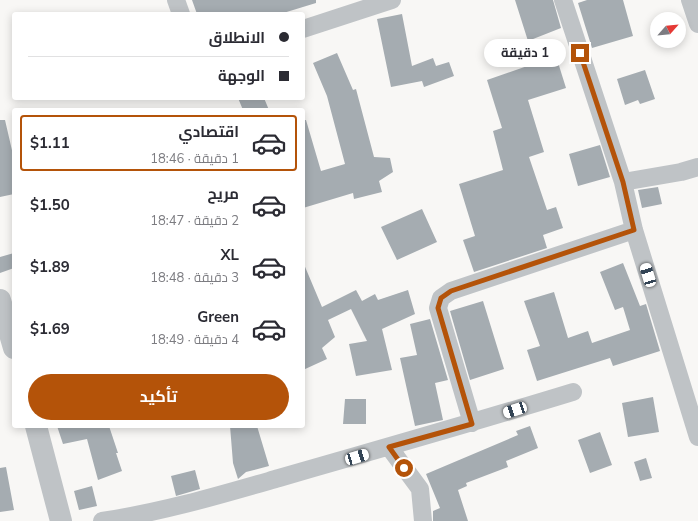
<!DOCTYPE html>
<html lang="ar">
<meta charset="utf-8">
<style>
:root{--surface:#fff;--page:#f7f7f7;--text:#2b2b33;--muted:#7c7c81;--line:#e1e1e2;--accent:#b45309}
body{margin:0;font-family:"Nunito Sans",Cairo,sans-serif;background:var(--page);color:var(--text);direction:rtl;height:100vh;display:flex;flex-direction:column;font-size:15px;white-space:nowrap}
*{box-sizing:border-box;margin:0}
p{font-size:13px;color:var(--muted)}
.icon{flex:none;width:22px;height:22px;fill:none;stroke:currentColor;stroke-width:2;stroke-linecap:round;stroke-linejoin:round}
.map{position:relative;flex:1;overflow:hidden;direction:ltr}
.sheet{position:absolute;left:12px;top:108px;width:293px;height:320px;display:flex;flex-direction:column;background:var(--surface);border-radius:4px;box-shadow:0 2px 10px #0003;direction:rtl}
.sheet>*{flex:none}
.top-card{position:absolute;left:12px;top:12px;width:293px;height:88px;border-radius:4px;box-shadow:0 2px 10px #0003;direction:rtl;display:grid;align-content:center;height:88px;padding:0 16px;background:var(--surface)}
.needle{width:26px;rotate:63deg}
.fabs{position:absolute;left:650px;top:12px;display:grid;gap:8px}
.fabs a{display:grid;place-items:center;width:36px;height:36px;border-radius:50%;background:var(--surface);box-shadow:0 2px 10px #0003;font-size:20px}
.end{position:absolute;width:18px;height:18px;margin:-9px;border:5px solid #b45309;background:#fff;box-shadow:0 0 0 2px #fff}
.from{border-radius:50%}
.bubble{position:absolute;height:28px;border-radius:14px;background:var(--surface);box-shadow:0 2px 10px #0003;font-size:13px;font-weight:700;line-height:28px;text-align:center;direction:rtl}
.car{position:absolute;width:12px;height:24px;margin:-12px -6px;border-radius:5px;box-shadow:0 0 3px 1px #0007;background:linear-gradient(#fff 24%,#345 0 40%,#fff 0 76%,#345 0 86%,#fff 0)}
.top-card b{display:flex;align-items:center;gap:14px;height:38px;font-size:15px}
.top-card b+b{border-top:1px solid var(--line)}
.top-card i{width:10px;height:10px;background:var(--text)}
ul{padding:7px 0 0;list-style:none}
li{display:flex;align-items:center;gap:12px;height:56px;margin:0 8px 6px;padding:0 8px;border:2px solid transparent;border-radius:4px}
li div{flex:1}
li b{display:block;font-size:15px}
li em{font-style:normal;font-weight:700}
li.selected{border-color:var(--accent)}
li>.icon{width:36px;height:36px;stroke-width:1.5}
.action{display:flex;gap:8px;margin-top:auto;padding:8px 16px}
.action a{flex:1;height:46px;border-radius:24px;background:var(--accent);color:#fff;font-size:16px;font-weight:700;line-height:46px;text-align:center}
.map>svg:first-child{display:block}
</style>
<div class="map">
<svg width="698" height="521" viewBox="0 0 698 521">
<rect width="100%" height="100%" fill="#f8f7f5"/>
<!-- building -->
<path fill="#a5acb1" d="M192 0H316V3L280 14H197Z
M515 0H553L561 28 528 41Z
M587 0H623L633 36 592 48 578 3Z
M402 14 412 66 433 58 436 66 449 62 454 76 424 87 422 81 391 87 377 19Z
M337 53 353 90 356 89 374 157 390 158 393 172 379 181 382 192 354 199 353 193 303 208V120H306L321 171 345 164 327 96 313 63Z
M556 56 566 88 528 100 544 152 529 157 547 210 556 207 563 228 543 235 547 248 474 272 463 240 475 236 459 184 503 170 493 131 502 128 487 80Z
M645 70 655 99 640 104 638 100 625 105 617 79Z
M238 98H264L269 110H243Z
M0 120H5L14 159V194L0 197Z
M600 145 610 177 578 186 569 154Z
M658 187 662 204 642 208 638 190Z
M422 209 437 242 397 260 381 227Z
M14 253V268L0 273V257Z
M303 262 322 307 356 290 362 301 375 294 378 300 408 290 415 314 382 329 392 370 356 376 349 344 367 341 351 309 328 320 335 337 322 348 327 359 303 370Z
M623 263 640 306 646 304 660 351 613 366 610 358 537 381 527 350 540 346 524 301 554 292 568 338 588 331 592 343 630 330 623 307 615 310 600 272Z
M483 301 504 369 470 380 450 311Z
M430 319 448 380 435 383 443 420 415 426 400 358 417 355 410 324Z
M653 397 659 432 628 437 622 403Z
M345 399H366V424H343Z
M57 426H109L118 453H116L122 471 98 480 87 439 63 444Z
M230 426H257L269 466 246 472 238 479 233 463Z
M530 426 538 448 506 461 508 467 466 483 467 486 458 490 468 521H433V511L440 508 426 474 518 435 516 431Z
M600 432 612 465 590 473 578 440Z
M646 458 652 478 640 481 634 462Z
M6 467 14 510 0 512V468Z
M195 470 200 489 176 496 171 476Z
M92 486 97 506 79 510 74 491Z"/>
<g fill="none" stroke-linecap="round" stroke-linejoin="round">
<!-- minor -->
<path stroke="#bfc3c6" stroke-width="18" d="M176 0 181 14
M563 0 623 182 634 230 698 437
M690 0 698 24
M303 29 392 0
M623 182 681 172 698 167
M472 423 438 308 441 298 451 291 634 230
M389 447 420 489 423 521
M102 521C163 512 220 495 279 478 377 450 475 422 573 392"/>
<!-- tertiary -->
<path stroke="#bfc3c6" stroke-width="22" d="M0 300 14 348
M36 426 61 521"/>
</g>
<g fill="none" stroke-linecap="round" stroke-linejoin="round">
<!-- route -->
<path stroke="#b45309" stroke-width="5" d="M404 468 389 447 472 424 438 308 441 298 451 291 634 230 623 182 580 53"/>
</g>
</svg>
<div class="fabs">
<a><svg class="needle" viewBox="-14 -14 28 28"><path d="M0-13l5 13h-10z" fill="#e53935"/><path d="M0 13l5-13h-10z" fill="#7c7c81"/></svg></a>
</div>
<i class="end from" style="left:404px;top:468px"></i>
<i class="end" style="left:580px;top:53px"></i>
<div class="bubble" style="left:484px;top:39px;width:82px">1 دقيقة</div>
<i class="car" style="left:648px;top:275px;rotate:343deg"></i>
<i class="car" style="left:515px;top:410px;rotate:252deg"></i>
<i class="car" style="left:357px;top:457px;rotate:73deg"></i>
<div class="top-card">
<b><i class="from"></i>الانطلاق</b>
<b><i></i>الوجهة</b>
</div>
<section class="sheet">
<ul>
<li class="selected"><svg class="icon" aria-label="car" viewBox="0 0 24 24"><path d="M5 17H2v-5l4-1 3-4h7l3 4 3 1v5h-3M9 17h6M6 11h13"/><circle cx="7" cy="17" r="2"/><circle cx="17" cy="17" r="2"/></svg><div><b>اقتصادي</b><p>1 دقيقة · 18:46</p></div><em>$1.11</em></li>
<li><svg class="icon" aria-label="car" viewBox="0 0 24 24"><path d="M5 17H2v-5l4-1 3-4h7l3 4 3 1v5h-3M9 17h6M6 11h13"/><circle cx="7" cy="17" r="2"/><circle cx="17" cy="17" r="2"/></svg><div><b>مريح</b><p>2 دقيقة · 18:47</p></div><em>$1.50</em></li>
<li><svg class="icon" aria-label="car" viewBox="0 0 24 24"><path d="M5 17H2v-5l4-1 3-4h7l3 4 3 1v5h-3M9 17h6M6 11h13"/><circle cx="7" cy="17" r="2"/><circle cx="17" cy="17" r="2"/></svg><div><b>XL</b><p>3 دقيقة · 18:48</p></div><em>$1.89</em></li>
<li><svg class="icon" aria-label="car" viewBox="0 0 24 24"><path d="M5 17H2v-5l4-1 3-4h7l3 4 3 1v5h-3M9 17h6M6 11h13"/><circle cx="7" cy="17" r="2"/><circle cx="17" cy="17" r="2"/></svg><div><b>Green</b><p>4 دقيقة · 18:49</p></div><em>$1.69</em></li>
</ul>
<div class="action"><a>تأكيد</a></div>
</section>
</div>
